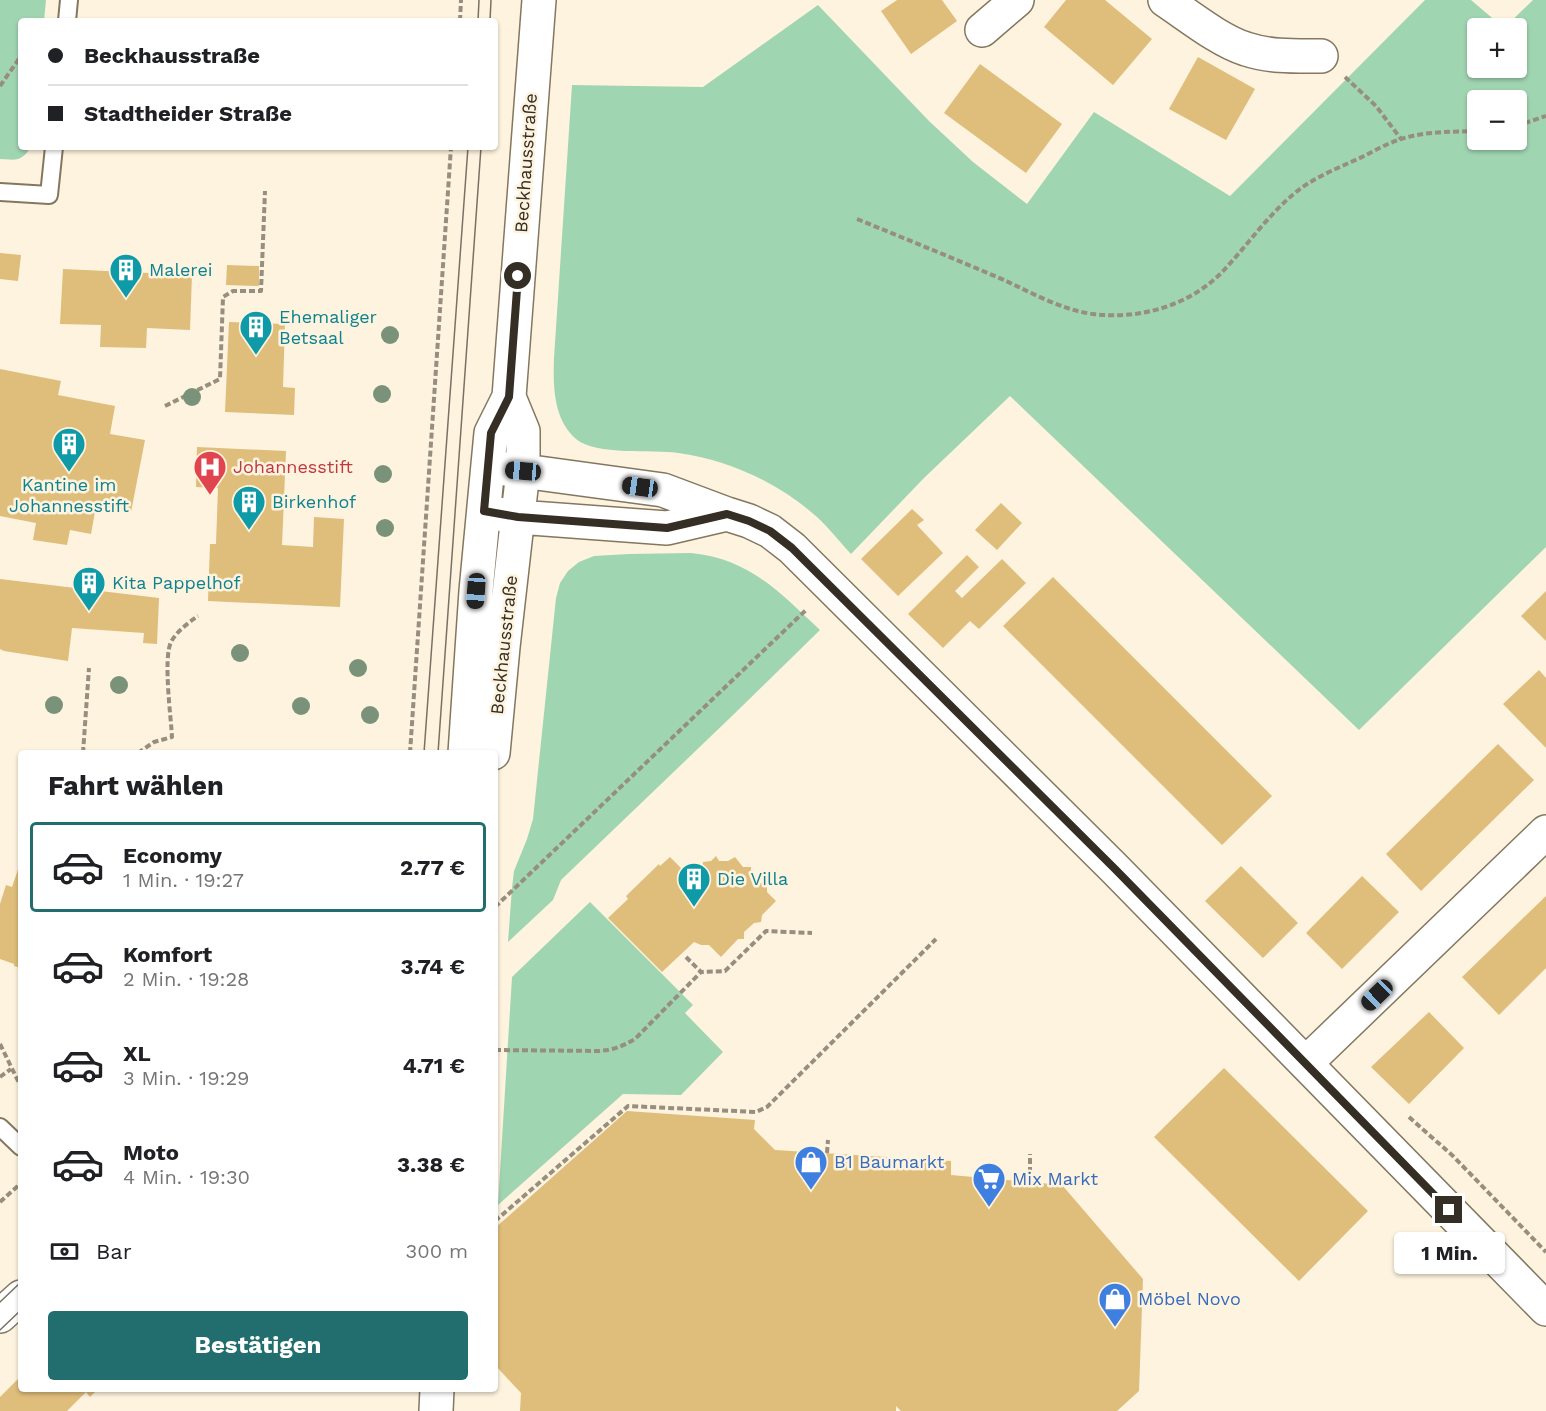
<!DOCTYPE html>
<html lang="de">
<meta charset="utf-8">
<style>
:root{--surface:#fff;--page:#f6f6f6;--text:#202124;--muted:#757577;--line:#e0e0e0;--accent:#226d6d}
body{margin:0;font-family:"Work Sans",sans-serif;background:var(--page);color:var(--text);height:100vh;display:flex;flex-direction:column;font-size:22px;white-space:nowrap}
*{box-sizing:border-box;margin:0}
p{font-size:20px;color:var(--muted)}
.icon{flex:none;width:33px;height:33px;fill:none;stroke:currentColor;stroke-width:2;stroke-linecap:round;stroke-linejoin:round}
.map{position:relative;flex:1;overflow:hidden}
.side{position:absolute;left:18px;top:750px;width:480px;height:642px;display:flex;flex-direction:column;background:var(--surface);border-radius:6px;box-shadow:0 2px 4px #0004}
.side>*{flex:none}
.banner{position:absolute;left:18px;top:18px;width:480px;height:132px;border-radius:6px;box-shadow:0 2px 4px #0004;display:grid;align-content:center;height:132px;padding:0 30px;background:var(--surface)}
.buttons{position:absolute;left:1467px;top:18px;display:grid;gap:12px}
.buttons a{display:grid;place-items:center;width:60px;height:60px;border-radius:6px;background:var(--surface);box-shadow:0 2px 4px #0004;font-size:30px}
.end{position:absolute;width:27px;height:27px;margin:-14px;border:8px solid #342e24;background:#fff;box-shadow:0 0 0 3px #fff}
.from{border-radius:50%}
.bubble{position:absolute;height:42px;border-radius:6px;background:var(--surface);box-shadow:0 2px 4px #0004;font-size:20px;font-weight:700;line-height:42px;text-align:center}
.car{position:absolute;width:18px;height:36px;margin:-18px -9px;border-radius:8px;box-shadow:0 0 4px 2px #0007;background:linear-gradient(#222 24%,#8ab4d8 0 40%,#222 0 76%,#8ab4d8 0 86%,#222 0)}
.banner b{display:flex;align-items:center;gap:21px;height:57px;font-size:22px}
.banner b+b{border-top:2px solid var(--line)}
.banner i{width:15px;height:15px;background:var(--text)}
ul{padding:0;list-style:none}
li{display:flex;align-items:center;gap:18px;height:90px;margin:0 12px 9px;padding:0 18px;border:3px solid transparent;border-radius:6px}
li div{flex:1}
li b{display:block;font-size:22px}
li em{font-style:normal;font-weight:700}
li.active{border-color:var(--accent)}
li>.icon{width:54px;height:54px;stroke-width:1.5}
h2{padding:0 30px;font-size:27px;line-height:72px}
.pay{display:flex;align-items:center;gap:15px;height:66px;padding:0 30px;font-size:22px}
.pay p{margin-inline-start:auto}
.primary-button{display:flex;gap:12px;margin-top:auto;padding:12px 30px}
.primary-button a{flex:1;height:69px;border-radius:6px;background:var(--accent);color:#fff;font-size:24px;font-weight:700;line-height:69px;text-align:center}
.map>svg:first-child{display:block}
</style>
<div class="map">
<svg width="1546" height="1411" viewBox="0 0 1546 1411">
<rect width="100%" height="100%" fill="#fef3de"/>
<!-- green -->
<path fill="#a0d5b2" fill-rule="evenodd" d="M0 0H46L44 21H21V147H31C21 162 16 160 0 159Z
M1425 0H1471L1504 28 1533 0H1546V547L1359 730 1010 396 924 478 851 554C840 542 829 528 817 517 779 483 729 460 678 453 652 449 596 456 576 439 553 419 553 385 554 358L572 85 703 87 818 5 929 121 973 162 1027 204 1094 112 1230 196ZM1478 28H1516V68H1478ZM1478 100H1516V140H1478Z
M691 553C750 559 779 592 820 630L732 716 561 880 553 900 508 942 512 888 514 871 527 839 533 819 556 598 560 583 568 571 579 562 594 556 629 554Z
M590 902 693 1005 685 1013 723 1052 681 1095 623 1094 498 1205 512 977Z"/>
<!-- building -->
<path fill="#dfbd7b" d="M897 0H942L957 21 911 54 881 11Z
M1066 0H1105L1152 39 1113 85 1044 27Z
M1198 57 1255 89 1226 140 1169 109Z
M980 64 1062 124 1026 173 944 113Z
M0 253 21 255 18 281 0 279Z
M227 265 259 266V286L226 285Z
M63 269 192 275 190 330 147 328 146 348 100 347 101 325 60 324Z
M229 322 285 324 283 387 295 388 294 415 225 412Z
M0 369 61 381 58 395 115 406 110 434 145 440 131 512 96 506 91 534 70 530 67 545 33 540 36 523 0 516Z
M197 447 286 451 282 545 313 547 314 517 344 519 340 607 208 601 210 544H216L218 488 196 487Z
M1001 503 1022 523 997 550 975 530Z
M912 509 924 520 917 525 943 553 898 596 861 559Z
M967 555 979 567 955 591 962 598 1002 559 1026 583 979 629 970 621 943 648 908 614Z
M1053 577 1272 796 1222 845 1003 626Z
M0 579 159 598 157 644 143 643 144 633 72 628 68 661 4 651 0 649Z
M1546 591V641L1521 616Z
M1539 670 1546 678V748L1503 704Z
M1498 744 1534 780 1421 891 1386 854Z
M716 856 719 861H728L735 857 743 867H751V874L760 883H767V892L776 901 762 915 761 922 754 923 744 932V939H738L721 957 709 945H701L694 942 662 972 608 918 628 899 626 896 659 864 660 866 670 857 692 879 702 869 703 862 711 861Z
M21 861V968L14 966V964L0 959V904L6 885 12 887Z
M1241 866 1298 923 1263 958 1205 901Z
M1362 876 1399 912 1342 969 1306 933Z
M1546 896V968L1499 1015 1462 977Z
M1429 1012 1464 1048 1409 1104 1371 1067Z
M1224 1068 1368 1211 1299 1281 1154 1137Z
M627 1111 755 1120 754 1129 775 1150 951 1161V1175L1062 1185 1143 1279 1139 1391 1117 1411H901L896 1406V1411H520L521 1393 495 1365V1228Z
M21 1376V1389H98L90 1397 86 1392 67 1411H0V1397Z"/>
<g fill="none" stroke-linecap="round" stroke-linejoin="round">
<!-- lane casing -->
<g stroke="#847760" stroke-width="20">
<path id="lane" d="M67 21 69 0
M0 192 49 195 54 147
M0 1127 21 1147"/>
</g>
<!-- street casing -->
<g stroke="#847760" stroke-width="36">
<path id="street" d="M1165 0C1189 16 1220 41 1246 49 1270 57 1296 56 1321 56
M982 30 1017 0
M1306 1063 1546 832
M0 1316 21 1297"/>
</g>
<!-- secondary casing -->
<g stroke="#847760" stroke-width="36">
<path id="secondary" d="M488 467 523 471 663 490 727 514 749 521 770 531 792 548 1115 869 1546 1309
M498 514 518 517 667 528 727 514
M465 753 476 591 491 433 509 397 539 0
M493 753 503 647 523 471V431L509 397
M436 1411 437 1389"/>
</g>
<!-- path -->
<path stroke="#968e7e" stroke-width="4" stroke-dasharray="6 3" stroke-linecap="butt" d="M460 21 461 0
M1345 77 1376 106 1401 139
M0 86 21 56
M1516 126 1546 116
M857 219C906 239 955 259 1004 280 1032 293 1062 310 1093 314 1141 320 1192 305 1225 269 1249 243 1269 214 1296 192 1316 176 1341 167 1364 156 1376 150 1388 143 1401 139 1425 131 1452 132 1478 131
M165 406 220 379 223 297 233 291H261L265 191
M83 753 89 668
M138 753 154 742 172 737C171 717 163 659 171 642 177 631 188 623 198 616
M410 753 451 147
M495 907 807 609
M686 957 701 972 725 971 766 931 812 933
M0 1044 21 1087
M495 1050 599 1051C613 1050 623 1046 635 1039L701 972
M0 1077 11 1069
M1409 1117 1453 1156 1546 1252
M827 1153 828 1140
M1030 1182V1154
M0 1202 21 1183
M495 1221 628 1106 756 1112 767 1107 936 939"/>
<!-- lane -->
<use href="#lane" stroke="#fff" stroke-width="16"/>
<!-- street -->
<use href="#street" stroke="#fff" stroke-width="33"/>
<!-- secondary -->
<use href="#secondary" stroke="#fff" stroke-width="33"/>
<!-- tram -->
<path stroke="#797164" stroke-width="1.5" d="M478 21 479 0
M490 21 491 0
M424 753 468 147
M438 753 481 147
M0 1302 21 1282
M0 1330 21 1310"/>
</g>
<!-- trees -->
<g fill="#7b927a">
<circle cx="390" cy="335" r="9"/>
<circle cx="382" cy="394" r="9"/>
<circle cx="192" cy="397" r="9"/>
<circle cx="383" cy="474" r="9"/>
<circle cx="385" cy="528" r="9"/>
<circle cx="240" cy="653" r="9"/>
<circle cx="358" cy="668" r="9"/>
<circle cx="119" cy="685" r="9"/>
<circle cx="54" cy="705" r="9"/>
<circle cx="301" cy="706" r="9"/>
<circle cx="370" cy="715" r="9"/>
</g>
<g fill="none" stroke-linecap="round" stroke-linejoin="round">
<!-- route -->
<path stroke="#342e24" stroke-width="8" d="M518 276 509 397 491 433 484 511 518 517 667 528 727 514 749 521 770 531 792 548 805 561 1115 869 1449 1210"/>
</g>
<!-- icons -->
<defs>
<g id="building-pin" transform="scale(1.725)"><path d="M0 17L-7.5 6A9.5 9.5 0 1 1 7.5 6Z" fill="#0f9aa8" stroke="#fef3de"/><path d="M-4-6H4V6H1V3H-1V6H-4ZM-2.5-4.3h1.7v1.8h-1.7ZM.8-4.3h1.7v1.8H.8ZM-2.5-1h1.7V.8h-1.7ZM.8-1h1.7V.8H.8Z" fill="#fff"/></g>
<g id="hospital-pin" transform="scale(1.725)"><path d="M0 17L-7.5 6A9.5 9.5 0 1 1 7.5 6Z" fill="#e0444e" stroke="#fef3de"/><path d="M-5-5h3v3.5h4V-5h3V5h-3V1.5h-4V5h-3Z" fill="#fff"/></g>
<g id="shop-pin" transform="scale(1.725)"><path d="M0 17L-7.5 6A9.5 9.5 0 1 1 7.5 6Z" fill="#3f7fe0" stroke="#fef3de"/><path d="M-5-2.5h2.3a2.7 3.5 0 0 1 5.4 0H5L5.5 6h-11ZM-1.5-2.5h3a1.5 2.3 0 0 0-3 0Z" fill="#fff"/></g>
<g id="supermarket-pin" transform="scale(1.725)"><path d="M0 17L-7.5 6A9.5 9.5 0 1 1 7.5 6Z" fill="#3f7fe0" stroke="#fef3de"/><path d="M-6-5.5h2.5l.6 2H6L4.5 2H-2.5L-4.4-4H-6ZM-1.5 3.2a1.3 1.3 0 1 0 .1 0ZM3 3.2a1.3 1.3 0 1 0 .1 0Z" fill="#fff"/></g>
</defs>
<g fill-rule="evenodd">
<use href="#building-pin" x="126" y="270"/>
<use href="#building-pin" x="256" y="327"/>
<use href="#building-pin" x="69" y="444"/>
<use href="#hospital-pin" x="210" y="467"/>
<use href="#building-pin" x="249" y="502"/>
<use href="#building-pin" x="89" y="583"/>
<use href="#building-pin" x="694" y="879"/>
<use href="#shop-pin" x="811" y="1162"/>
<use href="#supermarket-pin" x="989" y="1179"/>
<use href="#shop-pin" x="1115" y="1299"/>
</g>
<g text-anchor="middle" stroke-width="5" stroke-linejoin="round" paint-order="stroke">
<!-- street labels -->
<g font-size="18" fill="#342e24" stroke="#fef3de">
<text transform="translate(526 163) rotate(-86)" y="6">Beckhausstraße</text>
<text transform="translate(504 645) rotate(-84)" y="6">Beckhausstraße</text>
</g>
<!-- culture labels -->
<g font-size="18" fill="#0d838f" stroke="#fef3de" text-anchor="start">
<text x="149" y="276">Malerei</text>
<text x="279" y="323">Ehemaliger<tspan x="279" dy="21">Betsaal</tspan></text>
<text x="69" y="491" text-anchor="middle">Kantine im<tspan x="69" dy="21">Johannesstift</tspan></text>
<text x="272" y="508">Birkenhof</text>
<text x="112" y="589">Kita Pappelhof</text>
<text x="717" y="885">Die Villa</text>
</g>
<!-- health labels -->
<g font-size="18" fill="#be3a42" stroke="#fef3de" text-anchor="start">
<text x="233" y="473">Johannesstift</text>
</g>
<!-- shop labels -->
<g font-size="18" fill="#366cbe" stroke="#fef3de" text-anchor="start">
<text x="834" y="1168">B1 Baumarkt</text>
<text x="1012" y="1185">Mix Markt</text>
<text x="1138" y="1305">Möbel Novo</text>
</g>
</g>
</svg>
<div class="buttons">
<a>+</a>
<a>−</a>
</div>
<i class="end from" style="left:518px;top:276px"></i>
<i class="end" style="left:1449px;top:1210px"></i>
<div class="bubble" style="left:1394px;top:1232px;width:111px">1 Min.</div>
<i class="car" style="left:523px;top:471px;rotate:275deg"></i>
<i class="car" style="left:640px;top:487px;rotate:278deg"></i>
<i class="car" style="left:476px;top:591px;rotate:184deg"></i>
<i class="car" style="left:1377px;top:995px;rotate:226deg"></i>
<div class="banner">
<b><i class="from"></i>Beckhausstraße</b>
<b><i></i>Stadtheider Straße</b>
</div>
<section class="side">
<h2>Fahrt wählen</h2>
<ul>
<li class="active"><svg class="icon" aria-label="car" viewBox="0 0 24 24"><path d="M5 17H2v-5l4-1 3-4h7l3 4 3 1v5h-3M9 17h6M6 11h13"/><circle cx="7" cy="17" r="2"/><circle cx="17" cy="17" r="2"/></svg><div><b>Economy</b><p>1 Min. · 19:27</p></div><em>2.77 €</em></li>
<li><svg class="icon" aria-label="car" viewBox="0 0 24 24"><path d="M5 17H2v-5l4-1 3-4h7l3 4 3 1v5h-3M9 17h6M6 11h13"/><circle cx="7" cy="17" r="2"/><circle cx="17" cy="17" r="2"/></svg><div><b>Komfort</b><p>2 Min. · 19:28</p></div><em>3.74 €</em></li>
<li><svg class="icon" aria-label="car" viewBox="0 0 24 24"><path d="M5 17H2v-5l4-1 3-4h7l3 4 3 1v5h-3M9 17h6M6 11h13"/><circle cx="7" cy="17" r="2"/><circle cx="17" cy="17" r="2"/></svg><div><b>XL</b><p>3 Min. · 19:29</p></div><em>4.71 €</em></li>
<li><svg class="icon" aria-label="car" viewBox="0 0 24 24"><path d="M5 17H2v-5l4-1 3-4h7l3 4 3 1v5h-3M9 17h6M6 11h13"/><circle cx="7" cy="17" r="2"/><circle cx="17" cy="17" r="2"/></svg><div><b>Moto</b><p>4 Min. · 19:30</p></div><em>3.38 €</em></li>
</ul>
<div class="pay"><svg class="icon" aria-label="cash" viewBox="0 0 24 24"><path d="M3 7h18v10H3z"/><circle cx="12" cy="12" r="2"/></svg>Bar<p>300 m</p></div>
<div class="primary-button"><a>Bestätigen</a></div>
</section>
</div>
